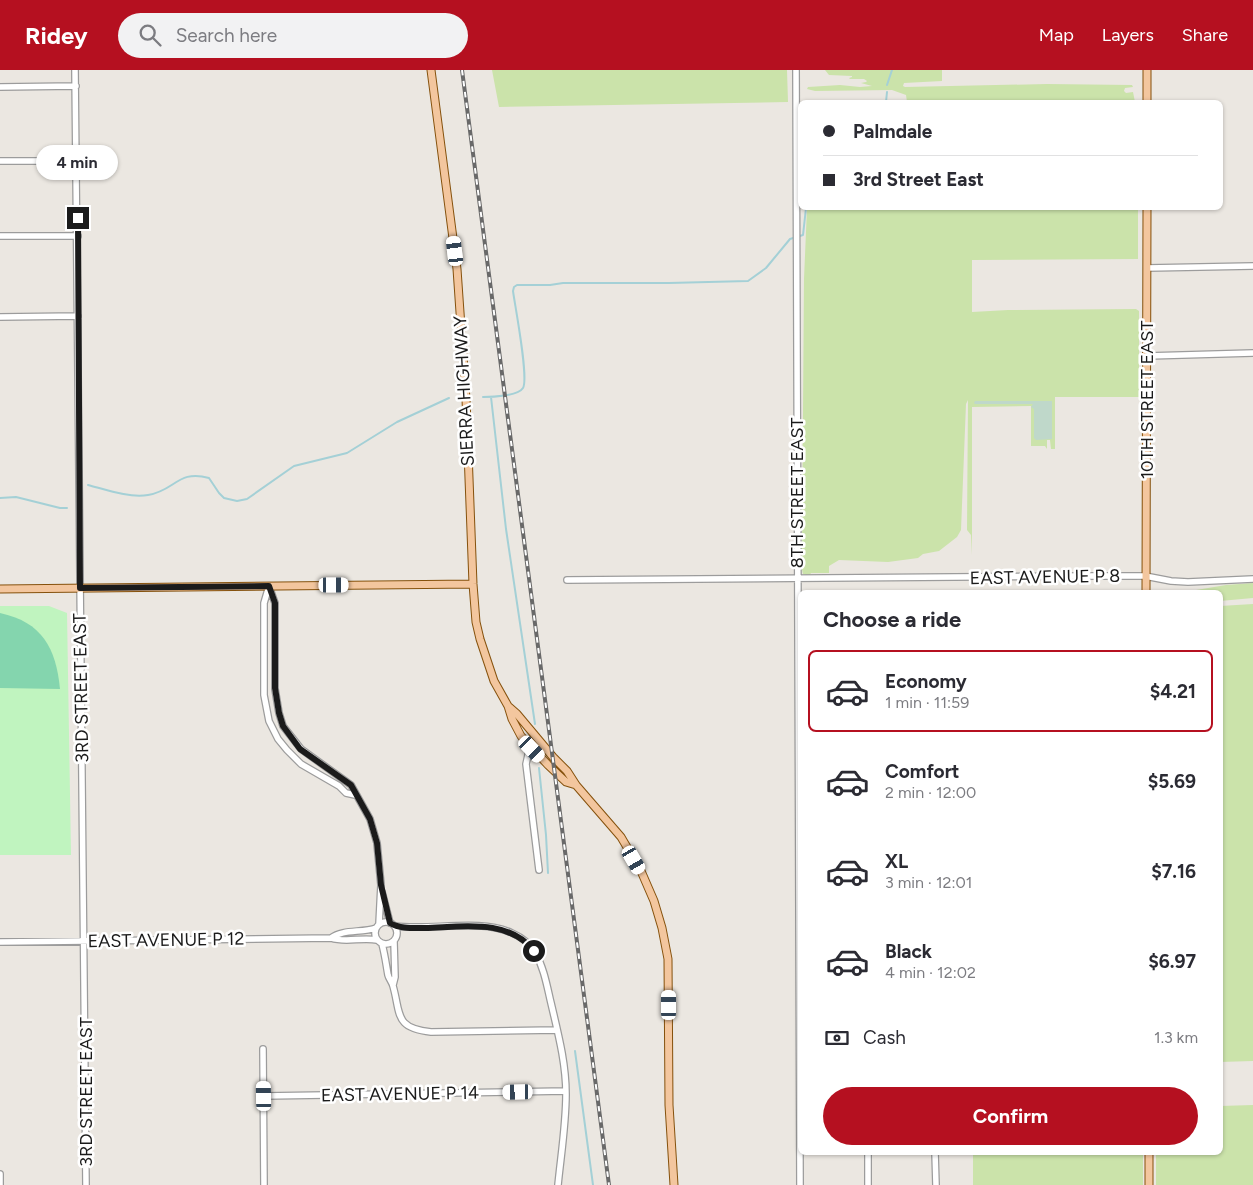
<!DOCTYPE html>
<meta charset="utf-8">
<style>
:root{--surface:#fff;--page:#f2f2f3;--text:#2b2b33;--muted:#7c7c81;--line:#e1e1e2;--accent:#b51020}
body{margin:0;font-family:Figtree,sans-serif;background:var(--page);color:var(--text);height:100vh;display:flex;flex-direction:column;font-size:19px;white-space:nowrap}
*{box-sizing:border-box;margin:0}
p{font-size:16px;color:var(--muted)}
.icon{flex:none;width:28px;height:28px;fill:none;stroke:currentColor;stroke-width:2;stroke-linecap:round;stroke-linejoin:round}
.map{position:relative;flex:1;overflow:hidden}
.sheet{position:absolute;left:798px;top:520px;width:425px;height:565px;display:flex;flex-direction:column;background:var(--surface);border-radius:8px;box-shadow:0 1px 4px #0004}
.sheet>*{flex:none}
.banner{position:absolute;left:798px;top:30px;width:425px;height:110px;border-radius:8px;box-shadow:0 1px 4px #0004;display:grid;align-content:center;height:110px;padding:0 25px;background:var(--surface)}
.end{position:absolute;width:22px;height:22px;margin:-11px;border:6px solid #1b1b1b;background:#fff;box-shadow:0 0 0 2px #fff}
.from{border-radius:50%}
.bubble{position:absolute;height:35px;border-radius:18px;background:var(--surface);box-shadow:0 1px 4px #0004;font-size:16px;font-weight:700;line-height:35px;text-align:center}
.car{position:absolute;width:15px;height:30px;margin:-15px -8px;border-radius:6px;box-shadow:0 0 4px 1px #0007;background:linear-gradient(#fff 24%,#345 0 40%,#fff 0 76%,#345 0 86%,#fff 0)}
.banner b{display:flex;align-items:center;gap:18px;height:48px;font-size:19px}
.banner b+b{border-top:1px solid var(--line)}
.banner i{width:12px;height:12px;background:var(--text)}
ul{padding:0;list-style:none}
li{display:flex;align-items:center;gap:15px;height:82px;margin:0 10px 8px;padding:0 15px;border:2px solid transparent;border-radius:8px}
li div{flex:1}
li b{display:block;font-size:19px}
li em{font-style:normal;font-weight:700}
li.selected{border-color:var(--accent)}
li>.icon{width:45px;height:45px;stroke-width:1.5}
h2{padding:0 25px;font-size:22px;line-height:60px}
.pay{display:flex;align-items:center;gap:12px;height:55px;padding:0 25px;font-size:19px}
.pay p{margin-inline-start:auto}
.action{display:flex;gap:10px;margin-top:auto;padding:10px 25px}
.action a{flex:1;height:58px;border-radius:30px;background:var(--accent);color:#fff;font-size:20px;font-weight:700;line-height:58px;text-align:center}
header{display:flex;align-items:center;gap:30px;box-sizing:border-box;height:70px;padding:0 25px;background:var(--accent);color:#fff}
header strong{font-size:24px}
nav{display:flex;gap:28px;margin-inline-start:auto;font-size:18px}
.search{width:350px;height:45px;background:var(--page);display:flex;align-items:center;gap:12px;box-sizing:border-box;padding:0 18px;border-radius:28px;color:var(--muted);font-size:19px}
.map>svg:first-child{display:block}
</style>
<header>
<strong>Ridey</strong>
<div class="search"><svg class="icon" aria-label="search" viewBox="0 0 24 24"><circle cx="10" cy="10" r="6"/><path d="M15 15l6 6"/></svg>Search here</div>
<nav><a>Map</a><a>Layers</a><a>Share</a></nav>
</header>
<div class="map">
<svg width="1253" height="1115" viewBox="0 0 1253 1115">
<rect width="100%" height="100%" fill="#ebe7e1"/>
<!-- grass -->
<path fill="#cbe3aa" d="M492 0H787L788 32 499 37Z
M825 0H942V11L904 13 903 16 905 17 1047 14 1132 15 1133 17 1125 18 1124 21 1126 23 1133 22 1135 32H907L906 25 892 20 815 21 807 19 808 17 840 15 860 17 872 16 861 13 866 12 867 11 864 9H850L849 8 852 7V6L829 5Z
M807 138H1138V189L972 190V242L1008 240 1136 239 1139 241V327H1055V379H1051L1050 370H1047V379L1045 376H1031V336L972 337V485L971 465 967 460 968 330 966 334 961 460 957 467 939 481 923 484 918 488 888 492 839 490 829 496V503H811L809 506 803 504 800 490V481L802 474 804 209Z
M1253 513V528L1220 531V522H1190V521L1226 515Z
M1253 534V991L1220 992V536Z
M1253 1035V1115H1156V1083L1220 1082V1036Z
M973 1083H1143V1115H973Z"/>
<!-- wetland -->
<path fill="#bfd8ca" d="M975 331H1052V369L1036 370 1034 368V339L1031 337 1033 334H975L974 333Z"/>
<!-- park -->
<path fill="#c0f4bf" d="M0 536H49L67 543 71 785H0Z"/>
<!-- pitch -->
<path fill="#84d5ae" d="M0 543C42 552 56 578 60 619L0 618Z"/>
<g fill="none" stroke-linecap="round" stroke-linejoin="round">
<!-- stream -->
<path stroke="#a4d0d6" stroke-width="2" d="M887 15 892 0
M886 32 887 22
M483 327C492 327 518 326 523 318 529 308 515 236 513 221L514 217 517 215H550L563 213H669L748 211 766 198 790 169 803 165 806 138
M491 327 506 459 535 654
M88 415C107 420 129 428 148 425 175 421 178 399 209 408L219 423 224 428 237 431 247 429 294 396 347 383 397 352 449 328
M0 428 16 427 60 438H67
M539 698 546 765 548 803
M575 981 593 1115"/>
<!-- minor casing -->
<g stroke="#9c9c9c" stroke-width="8">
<path id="minor" d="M75 0 86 1115
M796 0 800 1115
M0 17 76 16
M0 91H77
M0 166H78
M1147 198 1253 196
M0 247 78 246
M1147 286 1253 283
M567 510 1090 506H1145L1171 511 1188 512 1253 509
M269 516 275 533V619L279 643 283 656 301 679 351 715 370 749 377 773 381 815 379 854
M269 516 264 533V625L269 651 278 669 287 680 301 694 339 716 346 723 355 725
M530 676 526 694 539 800
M382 822 390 853
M375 863a11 11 0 1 1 22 0a11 11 0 1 1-22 0Z
M395 856C430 861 480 848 512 863 521 867 530 874 535 882 544 898 547 916 551 933 558 963 566 993 566 1024 566 1054 561 1085 558 1115
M331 868C343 859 361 863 376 858
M0 872 331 868C345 873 362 867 377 870
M382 874C385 885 386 894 388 905 389 909 392 912 393 916 401 944 394 958 431 962L557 960
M393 915 395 907 394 872
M263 979 264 1115
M264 1026 566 1021
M868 1082V1115
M935 1082 936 1115
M0 1104V1115"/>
</g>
<!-- major casing -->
<g stroke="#85510c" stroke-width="9">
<path id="major" d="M431 0 457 199 466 329 473 514 476 552 480 569 494 611 508 636 512 649 521 666 548 695 566 712 576 715
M1147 0V32
M0 519 473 514
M1146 522 1147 138
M509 637 517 644 553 687 567 701 576 715 621 767 641 801 654 831 662 858 668 889 669 1035 674 1115
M1149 1082V1115"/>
</g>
<!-- minor -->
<use href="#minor" stroke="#fff" stroke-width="5.5"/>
<!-- major -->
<use href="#major" stroke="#f3c69e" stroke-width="7"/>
<!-- rail casing -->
<g stroke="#696969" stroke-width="4">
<path id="rail" d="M462 0 609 1115"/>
</g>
<!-- rail -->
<use href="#rail" stroke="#fff" stroke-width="2" stroke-dasharray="5.5" stroke-linecap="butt"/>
</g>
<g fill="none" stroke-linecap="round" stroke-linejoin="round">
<!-- route -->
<path stroke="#1b1b1b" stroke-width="6" d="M78 148 80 518 269 516 275 533V618L279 643 283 656 300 679 351 715 370 749 377 773 381 815 390 853C400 859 413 858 425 858 462 857 508 848 534 881"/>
</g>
<g text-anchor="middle" stroke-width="5" stroke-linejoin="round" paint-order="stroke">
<!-- street labels -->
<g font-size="18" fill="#1b1b1b" stroke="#fff">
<text transform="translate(464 321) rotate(-93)" y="6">SIERRA HIGHWAY</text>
<text transform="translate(1147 330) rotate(-90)" y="6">10TH STREET EAST</text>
<text transform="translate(797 423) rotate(-90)" y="6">8TH STREET EAST</text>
<text transform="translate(1045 507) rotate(-1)" y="6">EAST AVENUE P 8</text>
<text transform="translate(81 618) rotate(-91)" y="6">3RD STREET EAST</text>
<text transform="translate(166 870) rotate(-1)" y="6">EAST AVENUE P 12</text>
<text transform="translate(86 1022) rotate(-90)" y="6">3RD STREET EAST</text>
<text transform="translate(400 1024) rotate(-1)" y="6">EAST AVENUE P 14</text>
</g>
</g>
</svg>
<i class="end from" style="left:534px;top:881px"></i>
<i class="end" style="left:78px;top:148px"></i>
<div class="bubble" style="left:36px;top:75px;width:82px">4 min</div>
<i class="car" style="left:455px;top:181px;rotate:353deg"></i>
<i class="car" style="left:334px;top:515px;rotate:90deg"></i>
<i class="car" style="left:532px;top:679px;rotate:136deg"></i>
<i class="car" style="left:634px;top:790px;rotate:150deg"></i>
<i class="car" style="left:669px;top:935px;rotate:0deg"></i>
<i class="car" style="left:518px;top:1022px;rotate:269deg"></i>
<i class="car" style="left:264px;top:1026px;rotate:359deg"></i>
<div class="banner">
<b><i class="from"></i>Palmdale</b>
<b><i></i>3rd Street East</b>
</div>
<section class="sheet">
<h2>Choose a ride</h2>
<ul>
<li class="selected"><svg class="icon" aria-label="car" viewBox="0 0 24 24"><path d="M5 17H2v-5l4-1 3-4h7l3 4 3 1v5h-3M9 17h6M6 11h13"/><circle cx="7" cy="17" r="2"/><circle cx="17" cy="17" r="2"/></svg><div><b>Economy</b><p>1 min · 11:59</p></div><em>$4.21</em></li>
<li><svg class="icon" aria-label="car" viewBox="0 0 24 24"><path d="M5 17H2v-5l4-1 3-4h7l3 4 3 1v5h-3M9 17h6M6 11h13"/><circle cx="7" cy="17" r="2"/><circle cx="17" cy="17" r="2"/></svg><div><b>Comfort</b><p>2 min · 12:00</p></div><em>$5.69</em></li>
<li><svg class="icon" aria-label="car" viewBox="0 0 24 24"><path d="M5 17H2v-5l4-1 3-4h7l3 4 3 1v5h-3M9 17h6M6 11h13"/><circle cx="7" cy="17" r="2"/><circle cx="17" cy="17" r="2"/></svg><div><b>XL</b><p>3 min · 12:01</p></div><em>$7.16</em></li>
<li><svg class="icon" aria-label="car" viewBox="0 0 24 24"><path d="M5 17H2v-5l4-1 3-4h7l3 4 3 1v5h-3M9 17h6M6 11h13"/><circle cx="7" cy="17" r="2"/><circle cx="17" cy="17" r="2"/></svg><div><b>Black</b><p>4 min · 12:02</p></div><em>$6.97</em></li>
</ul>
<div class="pay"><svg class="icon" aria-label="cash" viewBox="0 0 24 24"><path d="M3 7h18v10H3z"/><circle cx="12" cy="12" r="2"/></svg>Cash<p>1.3 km</p></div>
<div class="action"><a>Confirm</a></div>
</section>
</div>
